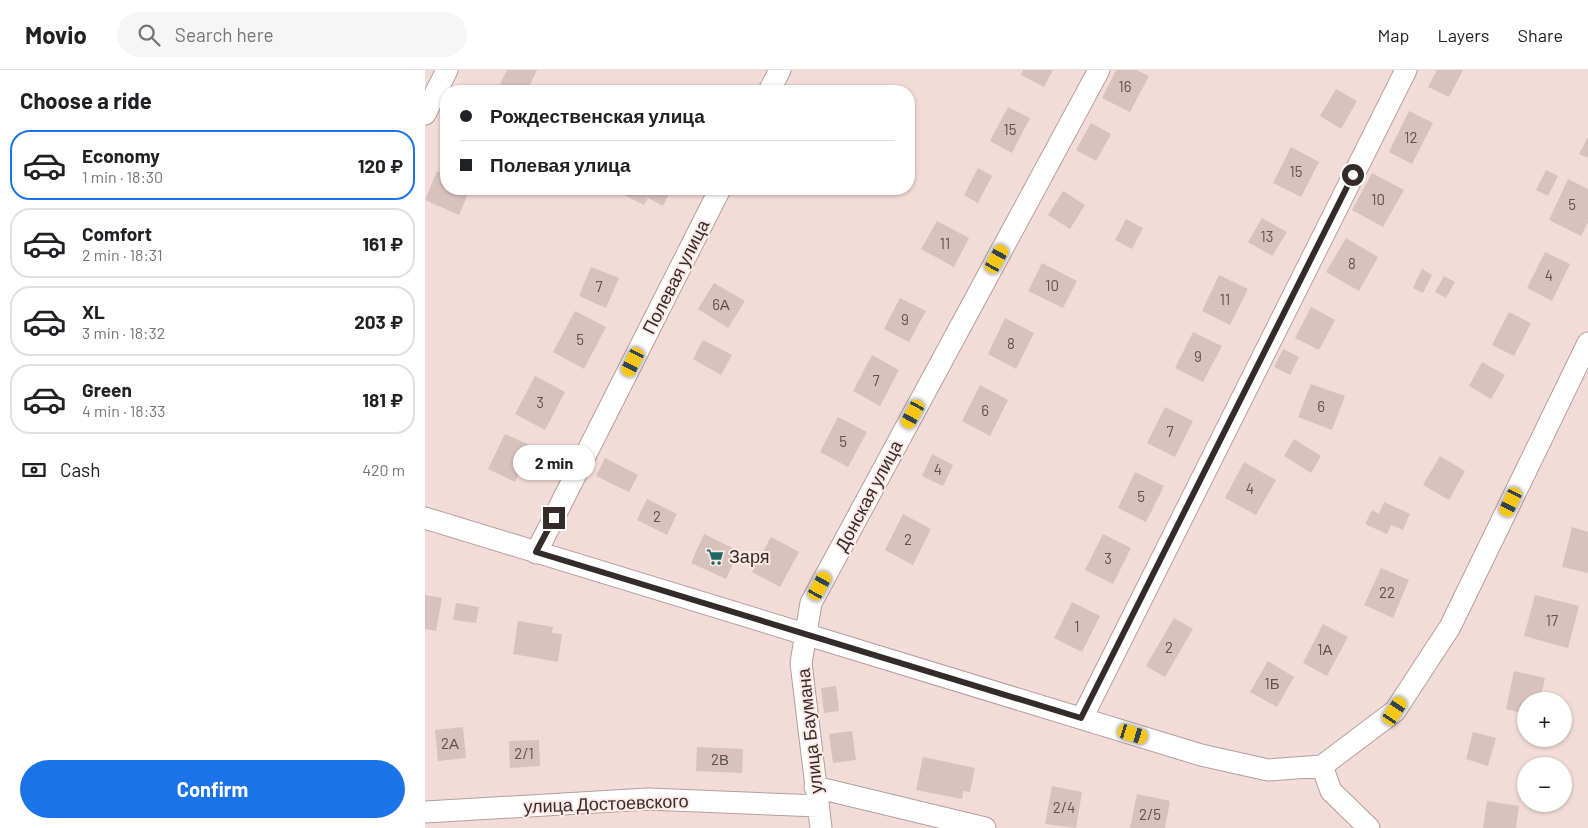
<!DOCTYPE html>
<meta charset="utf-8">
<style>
:root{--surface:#fff;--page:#f6f6f6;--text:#202124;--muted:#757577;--line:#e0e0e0;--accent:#1a73e8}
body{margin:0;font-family:Barlow,sans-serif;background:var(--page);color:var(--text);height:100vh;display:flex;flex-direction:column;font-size:19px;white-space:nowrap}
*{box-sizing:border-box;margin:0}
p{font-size:16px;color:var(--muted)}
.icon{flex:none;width:28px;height:28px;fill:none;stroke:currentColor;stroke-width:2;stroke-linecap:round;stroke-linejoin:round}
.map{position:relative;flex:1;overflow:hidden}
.side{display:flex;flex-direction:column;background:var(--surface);width:425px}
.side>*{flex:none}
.guide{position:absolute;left:15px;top:15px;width:475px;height:110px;border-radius:20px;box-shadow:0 1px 4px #0004;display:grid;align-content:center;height:110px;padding:0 20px;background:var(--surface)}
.controls{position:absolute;left:1092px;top:622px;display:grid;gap:10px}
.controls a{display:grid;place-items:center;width:55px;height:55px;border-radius:50%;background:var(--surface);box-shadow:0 1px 4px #0004;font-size:25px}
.end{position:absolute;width:22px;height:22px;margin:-11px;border:6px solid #352c2a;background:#fff;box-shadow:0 0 0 2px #fff}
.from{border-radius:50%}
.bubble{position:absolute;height:35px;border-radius:18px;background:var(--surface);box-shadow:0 1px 4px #0004;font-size:16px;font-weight:700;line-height:35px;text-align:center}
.car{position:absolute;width:15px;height:30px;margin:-15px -8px;border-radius:6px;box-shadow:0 0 4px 1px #0007;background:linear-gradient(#f5c518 24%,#345 0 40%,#f5c518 0 76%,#345 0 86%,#f5c518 0)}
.guide b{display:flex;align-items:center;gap:18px;height:48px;font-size:19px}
.guide b+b{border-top:1px solid var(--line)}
.guide i{width:12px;height:12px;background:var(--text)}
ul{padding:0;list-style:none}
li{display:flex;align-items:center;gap:15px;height:70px;margin:0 10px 8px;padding:0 10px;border:2px solid var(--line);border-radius:20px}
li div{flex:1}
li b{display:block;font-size:19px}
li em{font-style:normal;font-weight:700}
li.selected{border-color:var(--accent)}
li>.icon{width:45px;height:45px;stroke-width:1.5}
h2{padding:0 20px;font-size:22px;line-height:60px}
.pay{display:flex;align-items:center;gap:12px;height:55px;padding:0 20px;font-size:19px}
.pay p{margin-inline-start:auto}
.button{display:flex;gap:10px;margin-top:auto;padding:10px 20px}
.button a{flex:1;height:58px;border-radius:30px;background:var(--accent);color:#fff;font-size:20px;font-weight:700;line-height:58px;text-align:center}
header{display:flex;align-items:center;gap:30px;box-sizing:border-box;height:70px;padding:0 25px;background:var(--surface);border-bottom:1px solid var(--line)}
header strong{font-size:24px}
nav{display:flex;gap:28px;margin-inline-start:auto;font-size:18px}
.search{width:350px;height:45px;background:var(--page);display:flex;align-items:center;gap:12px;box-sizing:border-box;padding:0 18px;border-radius:28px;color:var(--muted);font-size:19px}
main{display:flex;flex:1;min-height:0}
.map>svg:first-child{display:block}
</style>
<header>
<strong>Movio</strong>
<div class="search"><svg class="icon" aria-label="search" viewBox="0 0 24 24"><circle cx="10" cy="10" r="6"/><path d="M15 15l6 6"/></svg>Search here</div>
<nav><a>Map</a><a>Layers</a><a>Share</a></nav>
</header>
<main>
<section class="side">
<h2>Choose a ride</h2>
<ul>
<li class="selected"><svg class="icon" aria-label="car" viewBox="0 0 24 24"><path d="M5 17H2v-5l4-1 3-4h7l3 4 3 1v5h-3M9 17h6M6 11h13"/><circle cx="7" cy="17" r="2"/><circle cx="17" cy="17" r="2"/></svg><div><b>Economy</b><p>1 min · 18:30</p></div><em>120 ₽</em></li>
<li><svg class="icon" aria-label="car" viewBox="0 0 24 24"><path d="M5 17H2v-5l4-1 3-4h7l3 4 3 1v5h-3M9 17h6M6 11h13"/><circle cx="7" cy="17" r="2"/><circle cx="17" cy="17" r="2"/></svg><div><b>Comfort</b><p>2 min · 18:31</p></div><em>161 ₽</em></li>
<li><svg class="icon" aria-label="car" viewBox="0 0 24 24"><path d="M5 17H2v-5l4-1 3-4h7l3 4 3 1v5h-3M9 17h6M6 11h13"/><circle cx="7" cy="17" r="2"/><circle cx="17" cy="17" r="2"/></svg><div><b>XL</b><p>3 min · 18:32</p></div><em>203 ₽</em></li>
<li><svg class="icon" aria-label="car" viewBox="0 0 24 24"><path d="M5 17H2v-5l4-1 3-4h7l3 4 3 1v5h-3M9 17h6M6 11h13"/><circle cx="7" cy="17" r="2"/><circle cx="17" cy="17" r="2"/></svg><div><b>Green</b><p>4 min · 18:33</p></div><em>181 ₽</em></li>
</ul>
<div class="pay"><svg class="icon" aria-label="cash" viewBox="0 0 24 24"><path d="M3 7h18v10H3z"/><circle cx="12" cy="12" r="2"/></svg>Cash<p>420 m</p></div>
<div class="button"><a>Confirm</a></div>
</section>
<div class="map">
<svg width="1163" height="758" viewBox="0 0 1163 758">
<rect width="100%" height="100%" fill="#f3dbd7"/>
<!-- building -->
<path fill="#d9c1be" d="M82 0H112L102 21H90L75 14Z
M598 0H628L619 17 596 5Z
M691 0H711L724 6 705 42 677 28Z
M1012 0H1038L1024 27 1003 17Z
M911 19 932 31 916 59 895 46Z
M583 37 605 48 587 83 565 71Z
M984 41 1008 53 987 94 964 82Z
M666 53 686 64 671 91 651 80Z
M1163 67V88L1154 84Z
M866 77 894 92 876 127 848 113Z
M553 98 567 106 553 133 539 125Z
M1121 100 1133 106 1123 126 1111 120Z
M12 101 21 105V119H45L34 145 0 130Z
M947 103 979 120 958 157 927 140Z
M1143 109 1163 119V152L1156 166 1124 150Z
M203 119H251L248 126 244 124 238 136 223 128 219 135 199 125Z
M638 121 660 135 645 159 623 145Z
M837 148 862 162 847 186 823 172Z
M701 149 718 158 707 179 690 170Z
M512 151 544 168 529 197 496 179Z
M921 168 953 187 934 221 901 202Z
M1120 182 1145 194 1127 231 1102 218Z
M617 193 652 211 638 238 603 221Z
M166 197 194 208 181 238 154 226Z
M997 199 1007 205 998 223 988 218Z
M794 205 823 219 805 255 777 241Z
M1019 206 1030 212 1021 228 1010 222Z
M289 213 320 231 303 258 273 239Z
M475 228 501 241 484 272 459 259Z
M886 237 910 250 894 280 870 268Z
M150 241 181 257 159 299 128 282Z
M1084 242 1106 253 1089 286 1067 275Z
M580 248 609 263 591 299 563 284Z
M768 262 797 276 778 312 750 298Z
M278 270 307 285 296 305 268 289Z
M858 279 874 287 865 305 849 297Z
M447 285 474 300 455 336 428 321Z
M1057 292 1080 305 1066 329 1044 316Z
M110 306 140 322 120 360 90 344Z
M886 314 920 326 907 360 873 347Z
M555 315 583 330 565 366 537 351Z
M740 337 768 351 750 387 722 373Z
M413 347 442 362 423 397 395 382Z
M80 364 107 376 90 412 63 399Z
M869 369 896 386 886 403 859 386Z
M507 384 528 395 518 416 497 406Z
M1015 386 1040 401 1024 430 998 415Z
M180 388 213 405 204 422 171 406Z
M819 392 851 410 831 445 800 428Z
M710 402 739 416 721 452 693 438Z
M222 429 252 444 242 465 212 450Z
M959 432 985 444 978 460 966 455 962 464 940 454 947 440 954 444Z
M478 444 506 459 488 495 460 480Z
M1147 457 1163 462V503L1137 497Z
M279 464 314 481 301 509 266 493Z
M678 464 706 478 688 514 660 500Z
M346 467 374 482 355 517 327 502Z
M956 498 984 510 968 548 939 535Z
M0 525 17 528 11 561 0 559Z
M1110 525 1154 536 1143 578 1099 566Z
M647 532 675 546 657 582 629 568Z
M31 533 54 537 51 553 28 550Z
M749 548 768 559 740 607 721 596Z
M93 551 128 557 127 563 137 564 133 592 88 584Z
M898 554 923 567 902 606 878 593Z
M843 591 869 607 852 637 825 622Z
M1089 601 1120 608 1115 631H1101V644L1081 639Z
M411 616 414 641 399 643 396 618Z
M38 657 41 688 13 691 10 660Z
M427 661 431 690 408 693 404 664Z
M1048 662 1071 668 1063 696 1041 689Z
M114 670 115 696 85 698 84 671Z
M272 677 318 679 317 703 271 701Z
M498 687 550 698 545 722 538 721 537 729 491 720Z
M627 716 657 722 651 758 620 754Z
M712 724 745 731 740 758H705Z
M1062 731 1094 736 1091 758H1058Z"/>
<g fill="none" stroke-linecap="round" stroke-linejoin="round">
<!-- street casing -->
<g stroke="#b59e9b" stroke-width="23">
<path id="street" d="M344 21 355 0
M0 44 22 0
M0 448 776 685 843 700 897 696
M111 483 295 119
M657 648 981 0
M897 696 970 641 1025 557 1163 273
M897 696 906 721 944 758
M390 717 560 758
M0 742 223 729 393 736
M396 758 376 593 386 533 674 0"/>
</g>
<!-- street -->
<use href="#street" stroke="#fff" stroke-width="21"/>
</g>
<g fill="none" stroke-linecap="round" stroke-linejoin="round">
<!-- route -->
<path stroke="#352c2a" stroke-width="6" d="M129 448 111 482 656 648 928 105"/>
</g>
<!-- icons -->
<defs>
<g id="supermarket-bare" transform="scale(1.35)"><path d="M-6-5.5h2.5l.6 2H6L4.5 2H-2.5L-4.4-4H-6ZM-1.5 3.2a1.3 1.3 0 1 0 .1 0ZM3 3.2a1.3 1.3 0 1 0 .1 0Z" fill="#1e6964" stroke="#fde9e6" stroke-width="2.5" paint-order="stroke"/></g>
</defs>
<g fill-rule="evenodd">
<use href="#supermarket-bare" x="290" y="487"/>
</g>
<g text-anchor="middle" stroke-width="4" stroke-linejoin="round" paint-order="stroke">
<!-- number labels -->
<g font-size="15" fill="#5e514f">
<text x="700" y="22">16</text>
<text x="585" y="65">15</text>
<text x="986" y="73">12</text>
<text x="871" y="107">15</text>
<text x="953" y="135">10</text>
<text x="1147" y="140">5</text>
<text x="842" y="172">13</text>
<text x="520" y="179">11</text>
<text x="927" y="199">8</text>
<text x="1124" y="211">4</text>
<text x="627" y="221">10</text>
<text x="174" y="222">7</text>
<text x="800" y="235">11</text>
<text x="296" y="240">6А</text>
<text x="480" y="255">9</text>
<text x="155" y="275">5</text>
<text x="586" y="279">8</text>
<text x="773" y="292">9</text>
<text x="451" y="316">7</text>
<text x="115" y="338">3</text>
<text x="896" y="342">6</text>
<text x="560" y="346">6</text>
<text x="745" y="367">7</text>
<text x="418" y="377">5</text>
<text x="513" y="405">4</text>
<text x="825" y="424">4</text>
<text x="716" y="432">5</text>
<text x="232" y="452">2</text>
<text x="483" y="475">2</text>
<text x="683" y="494">3</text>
<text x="962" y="528">22</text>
<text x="1127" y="556">17</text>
<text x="652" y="562">1</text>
<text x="744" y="583">2</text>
<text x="900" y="585">1А</text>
<text x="847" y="619">1Б</text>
<text x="25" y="679">2А</text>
<text x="99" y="689">2/1</text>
<text x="295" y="695">2В</text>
<text x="639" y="743">2/4</text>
<text x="725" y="750">2/5</text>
</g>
<!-- street labels -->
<g font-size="18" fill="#352c2a" stroke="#fde9e6">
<text transform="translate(251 207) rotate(-63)" y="6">Полевая улица</text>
<text transform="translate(444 426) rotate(-62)" y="6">Донская улица</text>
<text transform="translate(385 661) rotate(-96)" y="6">улица Баумана</text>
<text transform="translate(181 734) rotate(-2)" y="6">улица Достоевского</text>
</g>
<!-- poi labels -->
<g font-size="18" fill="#352c2a" stroke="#fde9e6" text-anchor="start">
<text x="304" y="493">Заря</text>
</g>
</g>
</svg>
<div class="controls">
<a>+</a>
<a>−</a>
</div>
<i class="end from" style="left:928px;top:105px"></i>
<i class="end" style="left:129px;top:448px"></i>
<div class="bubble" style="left:88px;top:375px;width:82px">2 min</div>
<i class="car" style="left:572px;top:189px;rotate:29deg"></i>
<i class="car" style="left:208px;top:292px;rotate:207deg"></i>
<i class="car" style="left:488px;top:344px;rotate:209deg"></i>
<i class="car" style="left:1086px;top:432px;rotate:206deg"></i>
<i class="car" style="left:395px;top:516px;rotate:29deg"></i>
<i class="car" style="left:970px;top:641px;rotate:33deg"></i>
<i class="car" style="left:708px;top:664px;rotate:107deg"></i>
<div class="guide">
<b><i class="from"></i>Рождественская улица</b>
<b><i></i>Полевая улица</b>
</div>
</div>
</main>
